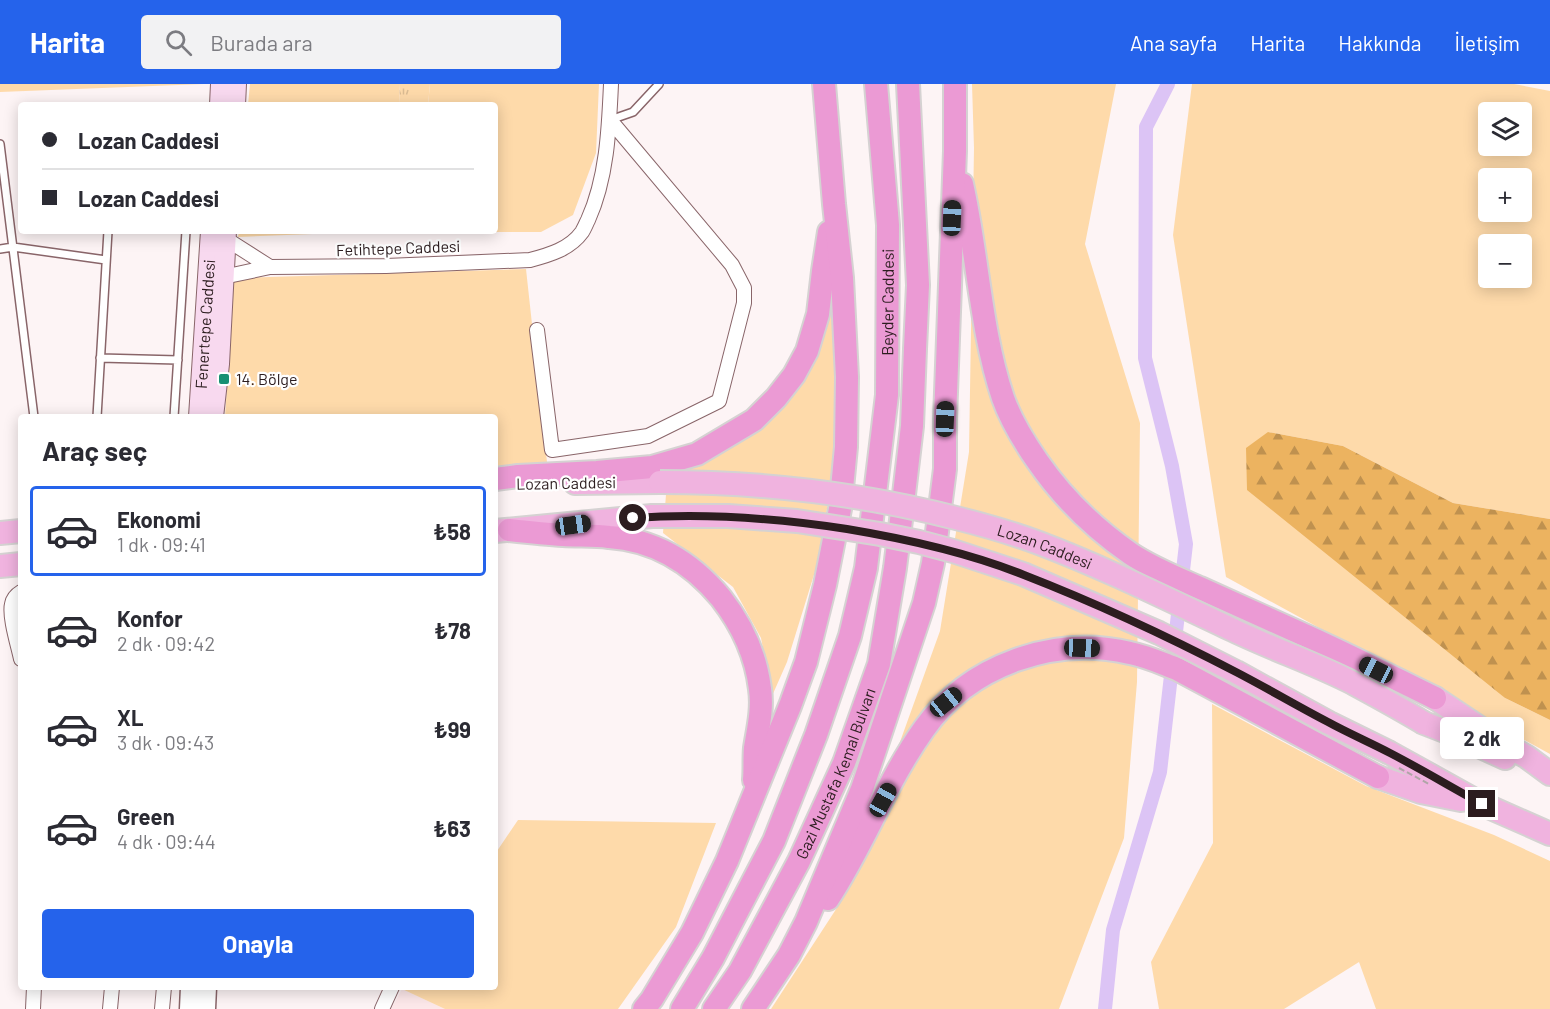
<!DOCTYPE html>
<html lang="tr">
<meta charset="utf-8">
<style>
:root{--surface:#fff;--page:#f2f2f3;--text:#2b2b33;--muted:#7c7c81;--line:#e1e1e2;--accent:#2563eb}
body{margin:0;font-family:Barlow,sans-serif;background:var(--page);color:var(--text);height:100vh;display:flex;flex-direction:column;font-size:22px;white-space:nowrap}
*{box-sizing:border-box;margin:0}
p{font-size:20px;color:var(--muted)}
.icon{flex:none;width:33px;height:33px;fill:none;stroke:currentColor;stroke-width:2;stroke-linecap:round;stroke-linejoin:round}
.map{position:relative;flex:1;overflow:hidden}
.sheet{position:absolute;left:18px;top:330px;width:480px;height:576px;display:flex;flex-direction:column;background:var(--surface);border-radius:6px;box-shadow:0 3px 15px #0003}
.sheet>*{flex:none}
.guide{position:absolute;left:18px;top:18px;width:480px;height:132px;border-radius:6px;box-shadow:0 3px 15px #0003;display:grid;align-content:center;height:132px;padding:0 24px;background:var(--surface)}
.fabs{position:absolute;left:1478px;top:18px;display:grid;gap:12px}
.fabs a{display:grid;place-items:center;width:54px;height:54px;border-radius:6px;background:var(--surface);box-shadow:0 3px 15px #0003;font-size:30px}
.end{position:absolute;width:27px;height:27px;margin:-14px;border:8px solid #2c1d1f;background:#fff;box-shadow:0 0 0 3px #fff}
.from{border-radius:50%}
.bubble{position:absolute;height:42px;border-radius:6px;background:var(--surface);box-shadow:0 3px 15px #0003;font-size:20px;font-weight:700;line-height:42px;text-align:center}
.car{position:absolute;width:18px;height:36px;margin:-18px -9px;border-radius:8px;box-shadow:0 0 4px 2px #0007;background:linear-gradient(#222 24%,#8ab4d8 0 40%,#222 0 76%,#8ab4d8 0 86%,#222 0)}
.guide b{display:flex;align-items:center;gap:21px;height:57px;font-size:22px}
.guide b+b{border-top:2px solid var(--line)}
.guide i{width:15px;height:15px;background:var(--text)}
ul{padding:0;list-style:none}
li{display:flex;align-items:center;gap:18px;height:90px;margin:0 12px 9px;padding:0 12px;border:3px solid transparent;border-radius:6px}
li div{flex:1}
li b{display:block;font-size:22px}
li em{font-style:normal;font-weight:700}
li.current{border-color:var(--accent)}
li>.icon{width:54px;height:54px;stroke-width:1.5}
h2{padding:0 24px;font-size:27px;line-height:72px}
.button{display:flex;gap:12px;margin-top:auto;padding:12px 24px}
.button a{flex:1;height:69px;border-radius:6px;background:var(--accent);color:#fff;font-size:24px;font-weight:700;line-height:69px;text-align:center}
header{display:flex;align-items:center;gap:36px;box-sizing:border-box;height:84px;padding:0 30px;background:var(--accent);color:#fff}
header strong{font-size:28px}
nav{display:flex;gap:33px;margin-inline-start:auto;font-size:21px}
.search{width:420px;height:54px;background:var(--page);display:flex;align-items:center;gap:15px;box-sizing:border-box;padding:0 21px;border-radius:6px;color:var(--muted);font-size:22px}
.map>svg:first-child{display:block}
</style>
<header>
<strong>Harita</strong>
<div class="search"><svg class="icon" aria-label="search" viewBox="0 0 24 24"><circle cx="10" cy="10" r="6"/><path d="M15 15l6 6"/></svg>Burada ara</div>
<nav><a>Ana sayfa</a><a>Harita</a><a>Hakkında</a><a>İletişim</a></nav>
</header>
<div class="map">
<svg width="1550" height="925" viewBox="0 0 1550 925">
<defs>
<pattern id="forest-firs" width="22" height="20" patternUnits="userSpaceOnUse" patternTransform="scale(1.5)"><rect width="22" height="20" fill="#ecb360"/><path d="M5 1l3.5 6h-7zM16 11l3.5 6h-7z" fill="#bf914f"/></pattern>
<pattern id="park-tufts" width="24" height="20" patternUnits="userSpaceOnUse" patternTransform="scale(1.5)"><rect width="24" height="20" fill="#fedaaa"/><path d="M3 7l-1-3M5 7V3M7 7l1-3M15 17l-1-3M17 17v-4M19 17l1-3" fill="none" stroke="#dabb92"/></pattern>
</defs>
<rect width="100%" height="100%" fill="#fdf4f5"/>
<!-- built -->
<path fill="#fde8ea" d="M402 905 445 925H391Z"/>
<!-- grass -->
<path fill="#fedaaa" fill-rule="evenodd" d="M0 0H204L0 8Z
M250 0H400L399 21H248Z
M430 0H599L596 69 573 131 541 148H430L495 147V21H428Z
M972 0H1116L1085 160 1140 339 1137 598 1124 754 1059 925H771L844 813 940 547 969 368 974 64Z
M1192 0H1514L1550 7V435L1453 419 1343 362 1268 348 1505 614 1550 636V670L1226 493 1173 151ZM1488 28H1521V62H1488ZM1488 94H1521V128H1488ZM1488 160H1521V194H1488Z
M239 147H390L238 153Z
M526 185 547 378 495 382V333H225L234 194Z
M831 225 837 307 835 379 817 481 787 578 772 612 761 554 733 503 663 449 668 385 708 372 813 277Z
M1212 620 1366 702 1494 751 1550 777V925H1376L1359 878 1284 925H1159L1151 878 1213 759Z
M518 736 716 739 676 843 618 925H445L402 905 404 903H495V770Z"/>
<!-- forest -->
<path fill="url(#forest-firs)" d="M1268 348 1343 362 1453 419 1550 435V636L1505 614 1247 406 1246 364Z"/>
<!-- park -->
<path fill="url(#park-tufts)" d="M400 0H430L428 21H399Z"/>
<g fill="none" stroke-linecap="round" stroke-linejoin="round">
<!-- canal -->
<path stroke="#dcc4f5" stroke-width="14" d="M1105 925 1113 846 1160 688 1186 460 1172 382 1145 274 1146 43 1168 0"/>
<!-- service casing -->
<g stroke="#896569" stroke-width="10">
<path id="service" d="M610 36 633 28 659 0
M0 60 34 333
M0 165 13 163 106 176
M100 274 178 276
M97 333 108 147
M174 333 186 147"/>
</g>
<!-- minor casing -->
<g stroke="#896569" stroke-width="16">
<path id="minor" d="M226 155 270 183
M223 193 270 183 386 182 530 176C549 171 570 165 582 148 584 145 586 140 588 136 607 94 609 45 611 0
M537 246 552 366 648 352 719 317 744 219V204L732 181 610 36
M21 508C16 511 13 514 12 520 9 532 18 561 21 575
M33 925 34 903
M110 925 112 903
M162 925 164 903
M382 925 392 903"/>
</g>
<!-- tertiary casing -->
<g stroke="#896569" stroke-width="21">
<path id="tertiary" d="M189 925 190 903
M206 925 207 903"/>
</g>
<!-- secondary casing -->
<g stroke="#896569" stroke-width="22">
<g id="secondary">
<path d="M220 21 221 0"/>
<path d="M235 21 236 0"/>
<path id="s1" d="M199 333 211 147"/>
<path d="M213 333 219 280 226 147"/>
</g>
</g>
<!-- primary casing -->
<g stroke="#d5d2d2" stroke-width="26">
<path id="primary" d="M575 399 660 398
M495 447 652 432
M0 449 21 447
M0 482 21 480
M1435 614 1501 658 1527 673 1550 690
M1424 639 1455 651 1505 674
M1390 669 1482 720 1550 750
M1378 693 1421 708 1461 716"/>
</g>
<!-- trunk casing -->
<g stroke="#d5d2d2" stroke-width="26">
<g id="trunk">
<path d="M962 100C978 171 980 245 1003 314 1011 337 1024 358 1038 378 1063 414 1095 445 1131 470 1152 484 1177 494 1200 504 1233 519 1267 534 1300 549 1345 569 1390 592 1435 614"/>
<path d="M495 395 518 392 597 388 652 383 697 370 754 336 776 314 794 291 807 267 818 230 823 187 829 148"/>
<path d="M509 446C527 448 545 450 563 451 578 452 594 451 609 453 655 456 692 479 721 514 742 541 756 571 760 605 763 625 758 645 755 664 754 675 755 685 754 696"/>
<path d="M828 815C864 761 886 698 924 645 969 581 1054 551 1130 569 1146 572 1161 579 1177 585L1378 693"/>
<path d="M644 925 652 915 692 849 727 777 790 622 806 578 825 501 840 425 846 363 847 293 842 194 834 120 824 0"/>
<path id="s2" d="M682 925 713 874 774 757 816 651 850 552 866 484 887 311 888 141 876 0"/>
<path id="s3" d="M714 925 740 887 799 777 844 679 879 580 895 484 901 436 912 342 915 265 918 201 908 0"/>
<path d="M753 925 789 871 806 838 862 705 924 519 933 479 945 385V335L955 67V0"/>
</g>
</g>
<!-- service -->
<use href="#service" stroke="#fff" stroke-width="7"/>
<!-- minor -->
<use href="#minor" stroke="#fff" stroke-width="14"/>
<!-- tertiary -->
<use href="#tertiary" stroke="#fff" stroke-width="18"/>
<!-- secondary -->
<use href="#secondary" stroke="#f8d9ef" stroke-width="20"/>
<!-- primary -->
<use href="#primary" stroke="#f0b3df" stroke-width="22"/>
<!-- trunk -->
<use href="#trunk" stroke="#eb9ad4" stroke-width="22"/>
<!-- primary-bridge casing -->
<g stroke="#d5d2d2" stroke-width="26" stroke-linecap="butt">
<g id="primary-bridge">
<path id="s4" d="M660 398C760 398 859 409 956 434 984 441 1012 449 1039 459 1105 484 1169 516 1233 546 1272 565 1314 579 1353 599 1377 612 1401 625 1424 639"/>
<path d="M652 432H728L797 437 880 450 919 458 953 467 1023 490 1159 549 1236 588 1329 639 1390 669"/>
</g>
</g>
<!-- path-bridge -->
<path stroke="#b0a5a7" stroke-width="2" stroke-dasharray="6 3" stroke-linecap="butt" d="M1399 684 1429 700"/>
<!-- primary-bridge -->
<use href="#primary-bridge" stroke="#f0b3df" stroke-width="22"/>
</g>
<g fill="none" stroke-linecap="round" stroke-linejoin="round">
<!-- route -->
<path stroke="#2c1d1f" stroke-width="8" d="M633 434C704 429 776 434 847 445 907 455 967 468 1024 491 1096 519 1167 552 1236 588 1267 604 1297 622 1328 638 1348 649 1369 658 1390 669 1421 685 1451 703 1482 720"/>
</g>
<!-- markers -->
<rect fill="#199073" stroke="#fff" stroke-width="2" x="218" y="289" width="12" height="12" rx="3"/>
<g text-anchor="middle" stroke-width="4.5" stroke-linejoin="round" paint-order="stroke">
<!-- street labels -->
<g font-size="16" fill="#2c1d1f" stroke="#fff">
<text transform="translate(398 164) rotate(-2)" y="6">Fetihtepe Caddesi</text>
<text dy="6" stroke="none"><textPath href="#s2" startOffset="747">Beyder Caddesi</textPath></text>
<text dy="6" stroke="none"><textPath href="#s1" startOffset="93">Fenertepe Caddesi</textPath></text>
<text transform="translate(566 399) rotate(-1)" y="6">Lozan Caddesi</text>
<text dy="6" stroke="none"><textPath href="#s4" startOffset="392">Lozan Caddesi</textPath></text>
<text dy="6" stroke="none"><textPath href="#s3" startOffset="266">Gazi Mustafa Kemal Bulvarı</textPath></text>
</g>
<!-- poi labels -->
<g font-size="16" fill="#2c1d1f" stroke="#fff" text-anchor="start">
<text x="236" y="301">14. Bölge</text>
</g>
</g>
</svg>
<div class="fabs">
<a><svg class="icon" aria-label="layers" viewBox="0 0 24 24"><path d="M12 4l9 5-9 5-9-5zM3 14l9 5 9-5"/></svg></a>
<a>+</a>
<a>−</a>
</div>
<i class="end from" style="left:633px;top:434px"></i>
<i class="end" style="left:1482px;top:720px"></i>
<div class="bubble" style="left:1440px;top:633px;width:84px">2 dk</div>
<i class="car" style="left:952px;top:134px;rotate:2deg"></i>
<i class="car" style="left:945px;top:335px;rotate:2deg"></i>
<i class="car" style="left:573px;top:441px;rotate:82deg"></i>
<i class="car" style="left:1082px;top:564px;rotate:92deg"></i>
<i class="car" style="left:1376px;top:586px;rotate:297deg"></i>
<i class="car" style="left:946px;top:618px;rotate:51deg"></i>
<i class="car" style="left:883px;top:716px;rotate:29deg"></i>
<div class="guide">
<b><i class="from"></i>Lozan Caddesi</b>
<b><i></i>Lozan Caddesi</b>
</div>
<section class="sheet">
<h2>Araç seç</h2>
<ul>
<li class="current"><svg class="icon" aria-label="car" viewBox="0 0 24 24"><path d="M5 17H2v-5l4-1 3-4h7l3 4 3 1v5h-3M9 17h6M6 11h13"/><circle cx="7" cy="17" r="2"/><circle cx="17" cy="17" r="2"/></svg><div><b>Ekonomi</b><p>1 dk · 09:41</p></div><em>₺58</em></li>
<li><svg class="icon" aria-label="car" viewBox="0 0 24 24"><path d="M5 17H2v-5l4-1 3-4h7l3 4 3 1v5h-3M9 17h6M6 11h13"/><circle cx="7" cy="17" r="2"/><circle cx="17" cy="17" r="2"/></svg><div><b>Konfor</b><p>2 dk · 09:42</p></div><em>₺78</em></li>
<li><svg class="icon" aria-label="car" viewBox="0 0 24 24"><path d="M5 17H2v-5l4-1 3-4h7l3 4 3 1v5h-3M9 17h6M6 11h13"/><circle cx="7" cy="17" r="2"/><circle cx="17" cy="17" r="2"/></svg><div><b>XL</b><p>3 dk · 09:43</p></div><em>₺99</em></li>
<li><svg class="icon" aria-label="car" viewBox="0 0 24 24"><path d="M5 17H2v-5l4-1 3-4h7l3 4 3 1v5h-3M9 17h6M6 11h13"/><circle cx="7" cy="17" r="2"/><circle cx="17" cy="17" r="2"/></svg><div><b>Green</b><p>4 dk · 09:44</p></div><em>₺63</em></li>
</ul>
<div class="button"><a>Onayla</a></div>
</section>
</div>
